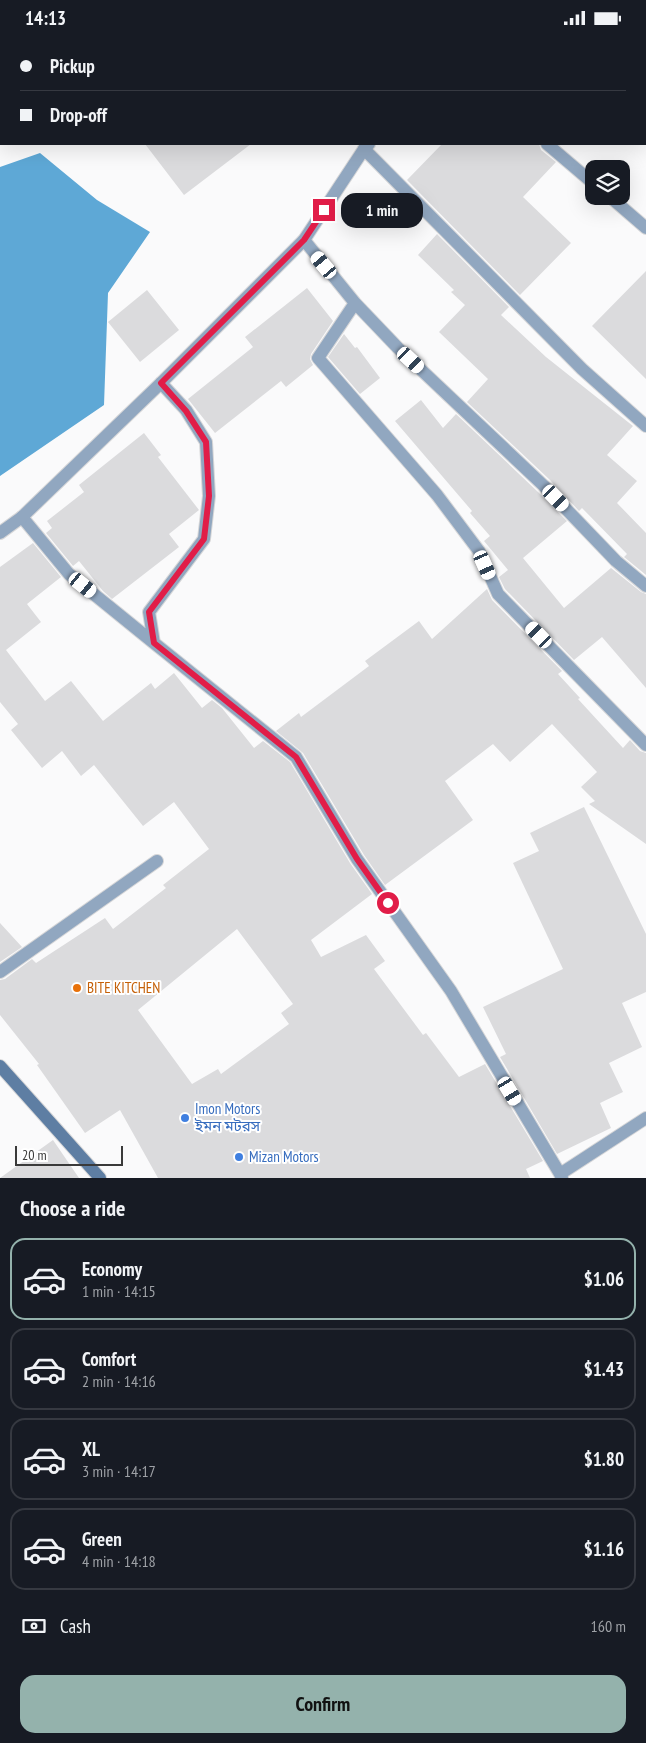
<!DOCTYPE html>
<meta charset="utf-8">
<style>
:root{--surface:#171b24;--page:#20242c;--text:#f1f3f6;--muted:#9ea1a6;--line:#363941;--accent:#94b2ac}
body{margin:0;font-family:"PT Sans Narrow","Noto Sans Bengali",sans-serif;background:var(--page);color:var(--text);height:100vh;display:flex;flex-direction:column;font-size:19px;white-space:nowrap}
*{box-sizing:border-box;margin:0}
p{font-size:16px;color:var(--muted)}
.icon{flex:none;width:28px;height:28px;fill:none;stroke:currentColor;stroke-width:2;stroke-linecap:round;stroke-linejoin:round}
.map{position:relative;height:1143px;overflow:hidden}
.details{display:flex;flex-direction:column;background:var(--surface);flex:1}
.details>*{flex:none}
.hud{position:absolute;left:0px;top:0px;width:646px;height:110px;box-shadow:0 5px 20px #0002;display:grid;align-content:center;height:110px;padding:0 20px;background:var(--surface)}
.tools{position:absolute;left:585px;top:125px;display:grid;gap:10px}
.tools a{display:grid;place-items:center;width:45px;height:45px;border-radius:10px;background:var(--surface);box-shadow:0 5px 20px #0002;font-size:25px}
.scale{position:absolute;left:15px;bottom:12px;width:108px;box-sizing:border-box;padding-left:5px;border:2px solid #3a3a3a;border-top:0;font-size:14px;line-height:18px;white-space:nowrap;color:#3a3a3a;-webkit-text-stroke:4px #fff;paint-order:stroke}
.end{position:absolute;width:22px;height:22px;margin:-11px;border:6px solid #e11d48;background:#fff;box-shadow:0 0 0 2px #fff}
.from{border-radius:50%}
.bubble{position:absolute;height:35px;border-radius:15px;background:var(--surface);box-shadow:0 5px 20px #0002;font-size:16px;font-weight:800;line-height:35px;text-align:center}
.car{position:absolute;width:15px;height:30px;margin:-15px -8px;border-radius:6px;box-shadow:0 0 4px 1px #0007;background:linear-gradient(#fff 24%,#345 0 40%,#fff 0 76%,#345 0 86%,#fff 0)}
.hud b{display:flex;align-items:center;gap:18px;height:48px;font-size:19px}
.hud b+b{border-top:1px solid var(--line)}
.hud i{width:12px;height:12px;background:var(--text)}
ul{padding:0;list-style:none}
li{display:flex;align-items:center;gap:15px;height:82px;margin:0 10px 8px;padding:0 10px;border:2px solid var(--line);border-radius:15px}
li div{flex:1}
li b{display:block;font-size:19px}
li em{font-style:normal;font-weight:800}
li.active{border-color:var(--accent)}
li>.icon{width:45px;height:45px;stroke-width:1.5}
h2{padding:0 20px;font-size:22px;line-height:60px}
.pay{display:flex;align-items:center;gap:12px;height:55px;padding:0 20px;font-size:19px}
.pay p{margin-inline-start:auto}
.button{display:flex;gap:10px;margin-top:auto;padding:10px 20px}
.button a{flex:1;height:58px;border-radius:15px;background:var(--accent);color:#111;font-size:20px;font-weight:800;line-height:58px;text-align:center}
.status{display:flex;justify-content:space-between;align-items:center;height:35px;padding:0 25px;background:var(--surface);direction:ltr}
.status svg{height:14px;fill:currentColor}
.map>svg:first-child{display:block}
</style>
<div class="status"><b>14:13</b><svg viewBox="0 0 49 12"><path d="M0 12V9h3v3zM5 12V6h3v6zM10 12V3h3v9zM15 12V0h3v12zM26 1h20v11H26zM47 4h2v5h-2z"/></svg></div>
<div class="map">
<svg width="646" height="1143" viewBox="0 0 646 1143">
<rect width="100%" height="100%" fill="#fafafb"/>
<!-- water -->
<path fill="#5ea8d6" d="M40 118 97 165 150 197 108 258 104 370 0 441V132Z"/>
<!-- building -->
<path fill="#dbdbdd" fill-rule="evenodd" d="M145 109H251L184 160Z
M442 109H539L541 115 556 127 523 162 571 208 520 260 407 145Z
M437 199 509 272 501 280 546 322 633 391 607 420 637 446 617 468 646 498V540L624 522 627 519 582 473 579 476 550 445 467 367 488 344 439 297 465 270 451 257 454 255 418 220Z
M646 236V344L592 291Z
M307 253 333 286 311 319 310 324 313 330 286 352 281 346 215 398 188 364 253 312 245 302Z
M147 255 179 295 140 327 108 287Z
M344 299 355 313 357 312 380 343 360 359 328 322Z
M421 365 443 393 456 379 538 457 567 486 523 523 564 573 611 533 641 557 646 559V653L602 602 574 625 505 554 499 542 508 535 484 506 490 501 470 478 472 476 395 386Z
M144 398 161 420 158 422 199 475 169 499 179 512 112 564 103 556 79 526 73 531 46 498 52 493 47 486 84 457 79 450Z
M33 508 61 542 27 569 41 587 6 615 45 666 71 646 103 686 151 648 155 654 174 638 202 673 212 665 222 673 254 713 263 706 290 727 350 828 372 859 311 905 321 922 366 900 385 926 374 934 423 1000 426 998 459 1042 485 1029 543 1126 526 1134 530 1143H158L120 1075 85 1098 37 1030 39 1029 0 980V945L5 944 32 924 36 928 105 883 113 894 166 853 163 850 209 814 174 767 143 791 94 730 81 741 62 716 42 733 11 695 18 689 0 667V532ZM237 894 293 969 281 978 289 989 221 1039 218 1034 192 1049 138 975Z
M487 554 492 565 562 636 558 639 580 663 578 664 623 713 630 705 640 716 646 718V809L589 769 595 766 581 752 597 737 552 689 510 727 493 709 445 746 473 785 385 850 364 820 303 718 276 696 299 678 301 682 369 631 365 626 419 586 432 604Z
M584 772 646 899V957L622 968 642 1012 609 1028 623 1057 600 1068 611 1093 557 1119 500 1022 506 1019 483 972 563 934 513 828 539 816 530 798Z
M0 888 22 912 0 927Z
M53 1105 79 1143H0Z"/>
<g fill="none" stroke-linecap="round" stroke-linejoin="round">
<!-- minor casing -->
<g stroke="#d7d7d8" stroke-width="14">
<path id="minor" d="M547 109 594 149
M364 114 582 334 646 391
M609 161 646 193
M304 205 355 268 398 313 544 451 616 526 646 551
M355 268 318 323 437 460 479 516 498 559 646 710
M161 348 186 375 206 407 209 461 204 504 149 577 154 608 296 722 357 824 451 956 560 1139
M22 482 69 539 154 608
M0 937 157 826
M562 1143 560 1139 646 1083"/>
</g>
<!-- tertiary casing -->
<g stroke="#d7d7d8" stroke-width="14">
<path id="tertiary" d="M473 1 475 0
M0 498 22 482 161 348 304 205 364 114 369 109"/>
</g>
<!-- secondary casing -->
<g stroke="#d7d7d8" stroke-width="14">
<path id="secondary" d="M0 1031 100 1143"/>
</g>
<!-- minor -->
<use href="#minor" stroke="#91a7c0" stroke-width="12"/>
<!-- tertiary -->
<use href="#tertiary" stroke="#91a7c0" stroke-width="12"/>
<!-- secondary -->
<use href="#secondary" stroke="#5e7ea3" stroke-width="12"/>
</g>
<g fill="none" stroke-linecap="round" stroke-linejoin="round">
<!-- route -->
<path stroke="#e11d48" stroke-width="6" d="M324 175 304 205 161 348 186 376 206 407 209 461 204 504 149 577 154 608 296 722 357 824 388 868"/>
</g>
<!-- markers -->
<circle fill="#e8710a" stroke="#fff" stroke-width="2" cx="77" cy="953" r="5"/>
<g fill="#3f7fe0" stroke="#fff" stroke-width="2">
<circle cx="185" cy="1083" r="5"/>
<circle cx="239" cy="1122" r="5"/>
</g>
<g text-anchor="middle" stroke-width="4" stroke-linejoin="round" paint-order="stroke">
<!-- food labels -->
<g font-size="15" fill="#c56008" stroke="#fff" text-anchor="start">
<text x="87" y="958">BITE KITCHEN</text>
</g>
<!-- shop labels -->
<g font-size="15" fill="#366cbe" stroke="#fff" text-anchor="start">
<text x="195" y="1079">Imon Motors<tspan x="195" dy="17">ইমন মটরস</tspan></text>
<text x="249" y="1127">Mizan Motors</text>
</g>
</g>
</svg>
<div class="tools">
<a><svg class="icon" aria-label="layers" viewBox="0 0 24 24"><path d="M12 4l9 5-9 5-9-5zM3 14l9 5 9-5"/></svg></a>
</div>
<div class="scale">20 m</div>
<i class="end from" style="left:388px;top:868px"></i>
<i class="end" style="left:324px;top:175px"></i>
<div class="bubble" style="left:341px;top:158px;width:82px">1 min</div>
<i class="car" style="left:324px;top:230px;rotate:320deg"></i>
<i class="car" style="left:411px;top:325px;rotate:133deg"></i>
<i class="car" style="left:556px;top:463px;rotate:136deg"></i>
<i class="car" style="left:485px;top:530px;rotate:156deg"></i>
<i class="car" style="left:83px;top:550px;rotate:129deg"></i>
<i class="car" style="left:539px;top:600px;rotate:316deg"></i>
<i class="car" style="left:510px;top:1056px;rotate:149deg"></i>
<div class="hud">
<b><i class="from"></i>Pickup</b>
<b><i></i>Drop-off</b>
</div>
</div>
<section class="details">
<h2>Choose a ride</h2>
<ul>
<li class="active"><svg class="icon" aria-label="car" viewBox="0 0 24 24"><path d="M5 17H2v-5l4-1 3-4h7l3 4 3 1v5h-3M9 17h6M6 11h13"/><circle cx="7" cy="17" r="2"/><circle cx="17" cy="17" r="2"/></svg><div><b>Economy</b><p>1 min · 14:15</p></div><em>$1.06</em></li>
<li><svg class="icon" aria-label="car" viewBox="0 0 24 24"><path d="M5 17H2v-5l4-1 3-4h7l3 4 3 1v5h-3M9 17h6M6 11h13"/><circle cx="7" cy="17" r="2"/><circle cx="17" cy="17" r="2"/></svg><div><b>Comfort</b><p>2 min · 14:16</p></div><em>$1.43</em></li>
<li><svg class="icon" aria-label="car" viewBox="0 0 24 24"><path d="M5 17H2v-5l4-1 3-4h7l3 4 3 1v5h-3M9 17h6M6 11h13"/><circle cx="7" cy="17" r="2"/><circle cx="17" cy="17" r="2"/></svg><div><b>XL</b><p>3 min · 14:17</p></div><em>$1.80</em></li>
<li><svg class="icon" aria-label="car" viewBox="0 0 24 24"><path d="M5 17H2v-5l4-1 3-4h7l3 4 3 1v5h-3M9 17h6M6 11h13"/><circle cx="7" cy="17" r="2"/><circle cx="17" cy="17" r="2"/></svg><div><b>Green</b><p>4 min · 14:18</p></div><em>$1.16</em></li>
</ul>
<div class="pay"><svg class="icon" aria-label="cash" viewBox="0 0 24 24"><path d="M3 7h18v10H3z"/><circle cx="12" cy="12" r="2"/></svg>Cash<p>160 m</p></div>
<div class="button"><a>Confirm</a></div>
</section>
